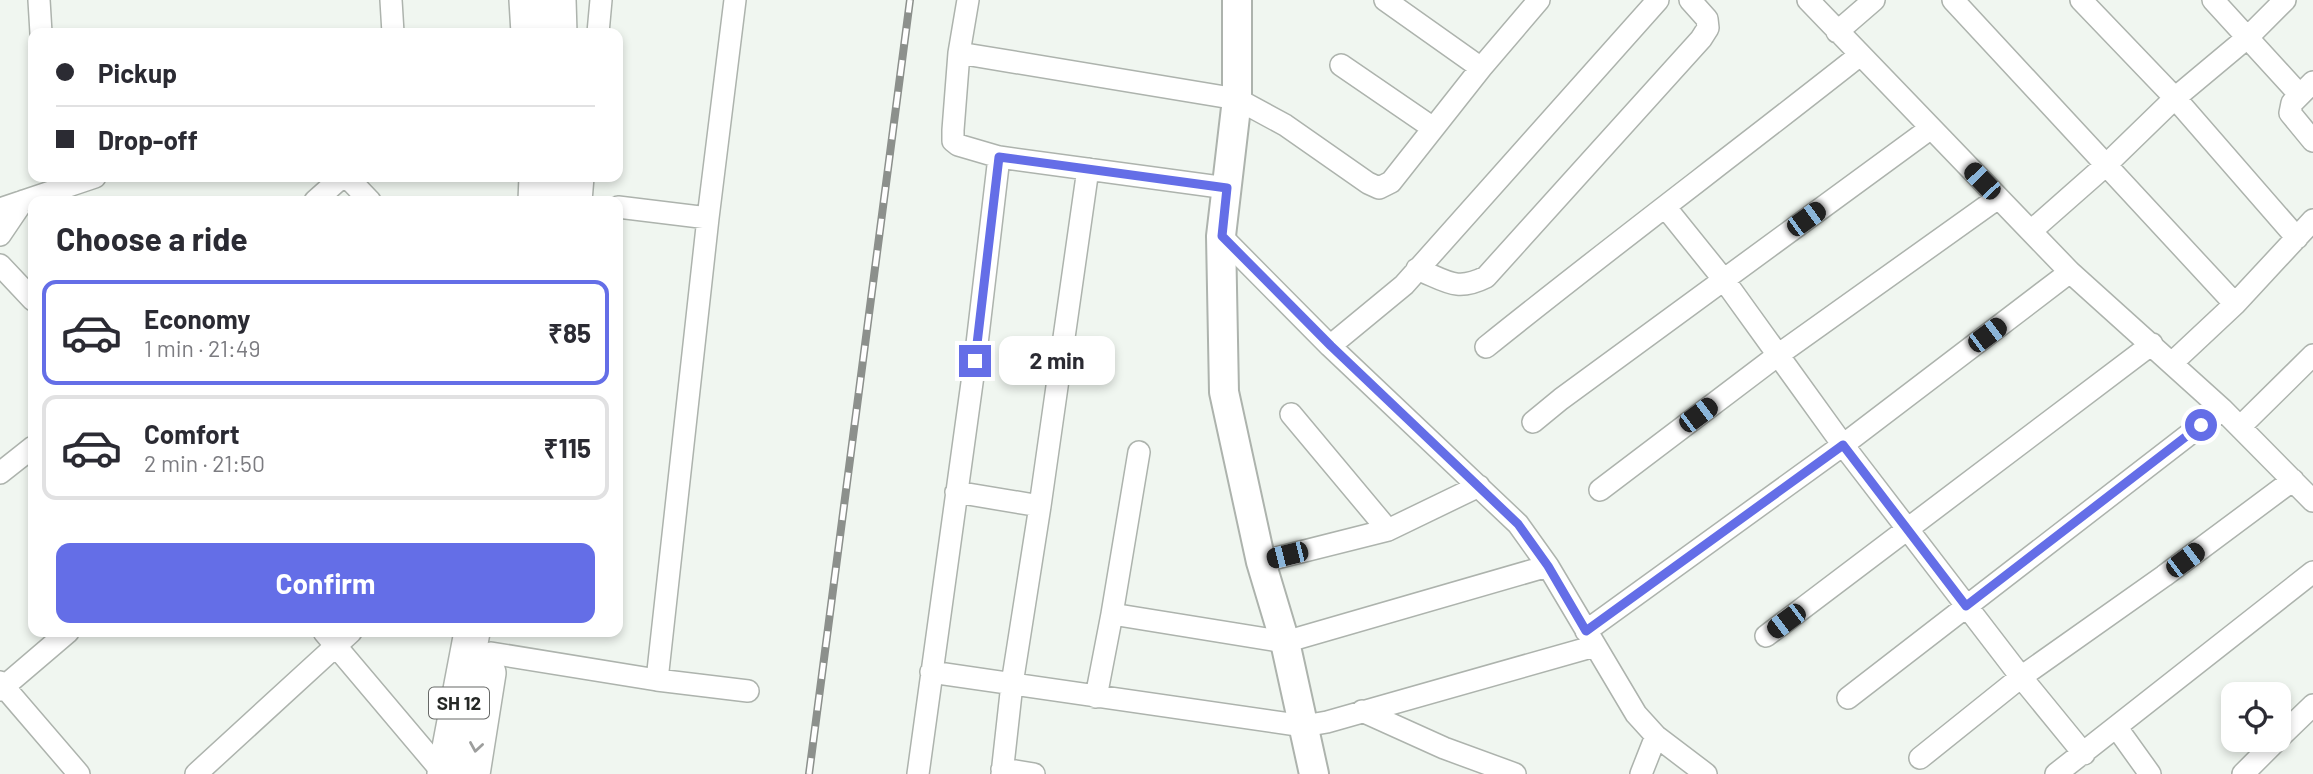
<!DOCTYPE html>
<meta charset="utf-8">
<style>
:root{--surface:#fff;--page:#f2f2f3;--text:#2b2b33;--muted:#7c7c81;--line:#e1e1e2;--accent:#646ee7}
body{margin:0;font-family:Barlow,sans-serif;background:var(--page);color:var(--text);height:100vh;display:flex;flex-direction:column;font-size:26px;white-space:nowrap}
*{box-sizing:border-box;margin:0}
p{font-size:23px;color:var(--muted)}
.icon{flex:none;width:38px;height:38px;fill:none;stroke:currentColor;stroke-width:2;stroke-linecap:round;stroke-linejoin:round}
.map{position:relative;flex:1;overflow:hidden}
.panel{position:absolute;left:28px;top:196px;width:595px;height:441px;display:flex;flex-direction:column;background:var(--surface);border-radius:14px;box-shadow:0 4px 10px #0003}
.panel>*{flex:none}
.hud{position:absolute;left:28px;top:28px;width:595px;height:154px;border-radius:14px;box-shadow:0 4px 10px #0003;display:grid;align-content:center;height:154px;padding:0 28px;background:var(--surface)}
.buttons{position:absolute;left:2221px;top:682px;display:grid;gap:14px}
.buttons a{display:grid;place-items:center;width:70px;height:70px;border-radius:14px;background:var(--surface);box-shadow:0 4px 10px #0003;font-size:35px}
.end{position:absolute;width:32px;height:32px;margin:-16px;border:9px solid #646ee7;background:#fff;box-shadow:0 0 0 4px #fff}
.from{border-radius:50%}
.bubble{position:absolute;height:49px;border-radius:14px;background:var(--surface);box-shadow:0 4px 10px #0003;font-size:23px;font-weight:700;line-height:49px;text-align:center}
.car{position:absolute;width:21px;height:42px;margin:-21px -10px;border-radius:9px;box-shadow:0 0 5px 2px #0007;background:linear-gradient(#222 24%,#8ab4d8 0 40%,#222 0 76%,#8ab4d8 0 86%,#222 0)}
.hud b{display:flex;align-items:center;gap:24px;height:66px;font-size:26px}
.hud b+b{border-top:2px solid var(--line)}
.hud i{width:18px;height:18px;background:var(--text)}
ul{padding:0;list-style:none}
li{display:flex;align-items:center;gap:21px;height:105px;margin:0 14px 10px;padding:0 14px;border:4px solid var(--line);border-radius:14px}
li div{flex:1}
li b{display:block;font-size:26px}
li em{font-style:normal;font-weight:700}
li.current{border-color:var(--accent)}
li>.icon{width:63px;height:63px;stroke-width:1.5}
h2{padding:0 28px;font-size:32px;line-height:84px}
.cta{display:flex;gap:14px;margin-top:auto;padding:14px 28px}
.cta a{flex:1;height:80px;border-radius:14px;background:var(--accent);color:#fff;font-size:28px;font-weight:700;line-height:80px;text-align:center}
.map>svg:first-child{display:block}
</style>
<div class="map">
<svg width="2313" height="774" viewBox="0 0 2313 774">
<rect width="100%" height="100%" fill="#f0f6f0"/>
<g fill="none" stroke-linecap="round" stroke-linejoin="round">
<!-- minor casing -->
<g stroke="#adb3ad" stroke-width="24">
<path id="minor" d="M39 0 41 33
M391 0 393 33
M968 0 959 53 953 130V141L958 145 999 157 1227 188
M1385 0 1481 68
M1808 0 2070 272 2222 409 2313 501
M1953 0 2235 304
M2081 0 2175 98 2297 238
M2213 0 2299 94
M1837 32 1874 0
M598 33 601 0
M959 53 1237 99 1285 125 1368 183 1379 188 1391 182 1481 68 1539 0
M1341 65 1433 128
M2313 82 2292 103 2290 113 2313 141
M347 177 370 201
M315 201 342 177
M581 201 583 177
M618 207 708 218
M1666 208 1724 280 1843 445 2021 677 2084 754
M0 209 95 177
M2031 231 2106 165 2175 98 2248 37 2285 0
M0 235 23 201
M1221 236 1330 346 1518 524 1548 566 1636 714 1656 736 1706 774
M0 265 33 300
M1417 269C1447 281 1456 292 1486 277L1701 39 1708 28 1707 19 1690 0
M1330 346 1404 285 1658 0
M1486 347C1609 248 1736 153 1860 55
M2172 363 2235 304 2313 220
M1291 414 1388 530
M1533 422 1561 399 1931 128
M2240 427 2313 355
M0 473 33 447
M1600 490 1778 355 1998 198
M956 492 1040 506
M1261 562 1388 530 1479 486
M1112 614 1285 642 1548 566
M1586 631 1843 445 2070 272
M324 632 444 774
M1766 636 2152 344
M491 653 657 680 708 218 735 0
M931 672 1304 726 1327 722 1595 646
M657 680 748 691
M0 682 79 774
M0 690 68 632
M1096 697 1112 614 1139 452
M1848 698 2222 409
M1362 711 1444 748 1515 774
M2117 728 2150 774
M2278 739 2313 705
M1920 758 2021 677 2164 576 2293 480
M1002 769 1034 774
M196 774 351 632
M918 774 975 361 999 157
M1002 774 1012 684 1040 506 1088 169
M1641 774 1656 736
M2056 774 2313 572
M2243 774 2277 740"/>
</g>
<!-- tertiary casing -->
<g stroke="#adb3ad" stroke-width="32">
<path id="tertiary" d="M1237 0V99L1221 236 1224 392 1261 562 1285 642 1314 774"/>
</g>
<!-- primary casing -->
<g stroke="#adb3ad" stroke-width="38">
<path id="primary" d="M527 0 529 33
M558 0 559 33
M563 177 564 201
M536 201 537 177
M445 774 472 632
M472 774 488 673"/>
</g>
<!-- minor -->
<use href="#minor" stroke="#fff" stroke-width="21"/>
<!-- tertiary -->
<use href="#tertiary" stroke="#fff" stroke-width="28"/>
<!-- primary -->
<use href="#primary" stroke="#fff" stroke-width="35"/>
<!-- rail casing -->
<g stroke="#8c908c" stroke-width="8">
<path id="rail" d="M809 774 910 0"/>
</g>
<!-- rail -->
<use href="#rail" stroke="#fff" stroke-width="5" stroke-dasharray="16" stroke-linecap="butt"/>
</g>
<!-- one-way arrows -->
<defs><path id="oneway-chevron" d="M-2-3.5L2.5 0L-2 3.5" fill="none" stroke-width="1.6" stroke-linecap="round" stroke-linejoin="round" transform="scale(1.75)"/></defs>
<use stroke="#9d9e9d" href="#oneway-chevron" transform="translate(476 747) rotate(99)"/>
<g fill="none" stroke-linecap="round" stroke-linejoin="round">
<!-- route -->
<path stroke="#646ee7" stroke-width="9" d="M975 361 999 157 1227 188 1222 236 1331 346 1518 524 1548 566 1586 631 1843 445 1966 606 2201 425"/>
</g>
<g text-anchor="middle" stroke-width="7" stroke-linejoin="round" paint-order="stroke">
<!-- shield labels -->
<rect fill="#fff" stroke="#666866" stroke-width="2" x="429" y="687.5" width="60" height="31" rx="5"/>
<g font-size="19" font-weight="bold" fill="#252825">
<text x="459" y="710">SH 12</text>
</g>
</g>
</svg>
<div class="buttons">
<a><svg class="icon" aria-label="locate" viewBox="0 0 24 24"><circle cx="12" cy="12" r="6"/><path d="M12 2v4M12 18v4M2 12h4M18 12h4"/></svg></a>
</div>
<i class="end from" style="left:2201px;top:425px"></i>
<i class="end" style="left:975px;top:361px"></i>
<div class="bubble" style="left:999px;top:336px;width:116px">2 min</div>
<i class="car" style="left:1982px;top:181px;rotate:316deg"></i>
<i class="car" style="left:1806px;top:219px;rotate:54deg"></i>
<i class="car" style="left:1987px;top:335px;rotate:53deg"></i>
<i class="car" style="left:1698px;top:415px;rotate:53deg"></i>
<i class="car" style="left:1287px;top:555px;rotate:256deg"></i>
<i class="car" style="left:2185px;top:560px;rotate:53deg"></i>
<i class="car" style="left:1786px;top:621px;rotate:233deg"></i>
<div class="hud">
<b><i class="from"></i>Pickup</b>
<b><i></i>Drop-off</b>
</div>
<section class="panel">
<h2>Choose a ride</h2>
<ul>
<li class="current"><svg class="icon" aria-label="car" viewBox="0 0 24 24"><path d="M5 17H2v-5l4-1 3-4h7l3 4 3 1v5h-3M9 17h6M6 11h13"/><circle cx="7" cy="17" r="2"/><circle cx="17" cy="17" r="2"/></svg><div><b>Economy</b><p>1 min · 21:49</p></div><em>₹85</em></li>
<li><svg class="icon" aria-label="car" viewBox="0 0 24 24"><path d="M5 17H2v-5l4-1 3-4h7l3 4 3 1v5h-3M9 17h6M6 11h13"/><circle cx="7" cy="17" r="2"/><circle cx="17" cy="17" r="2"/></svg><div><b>Comfort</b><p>2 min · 21:50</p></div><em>₹115</em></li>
</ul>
<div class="cta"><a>Confirm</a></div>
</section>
</div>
